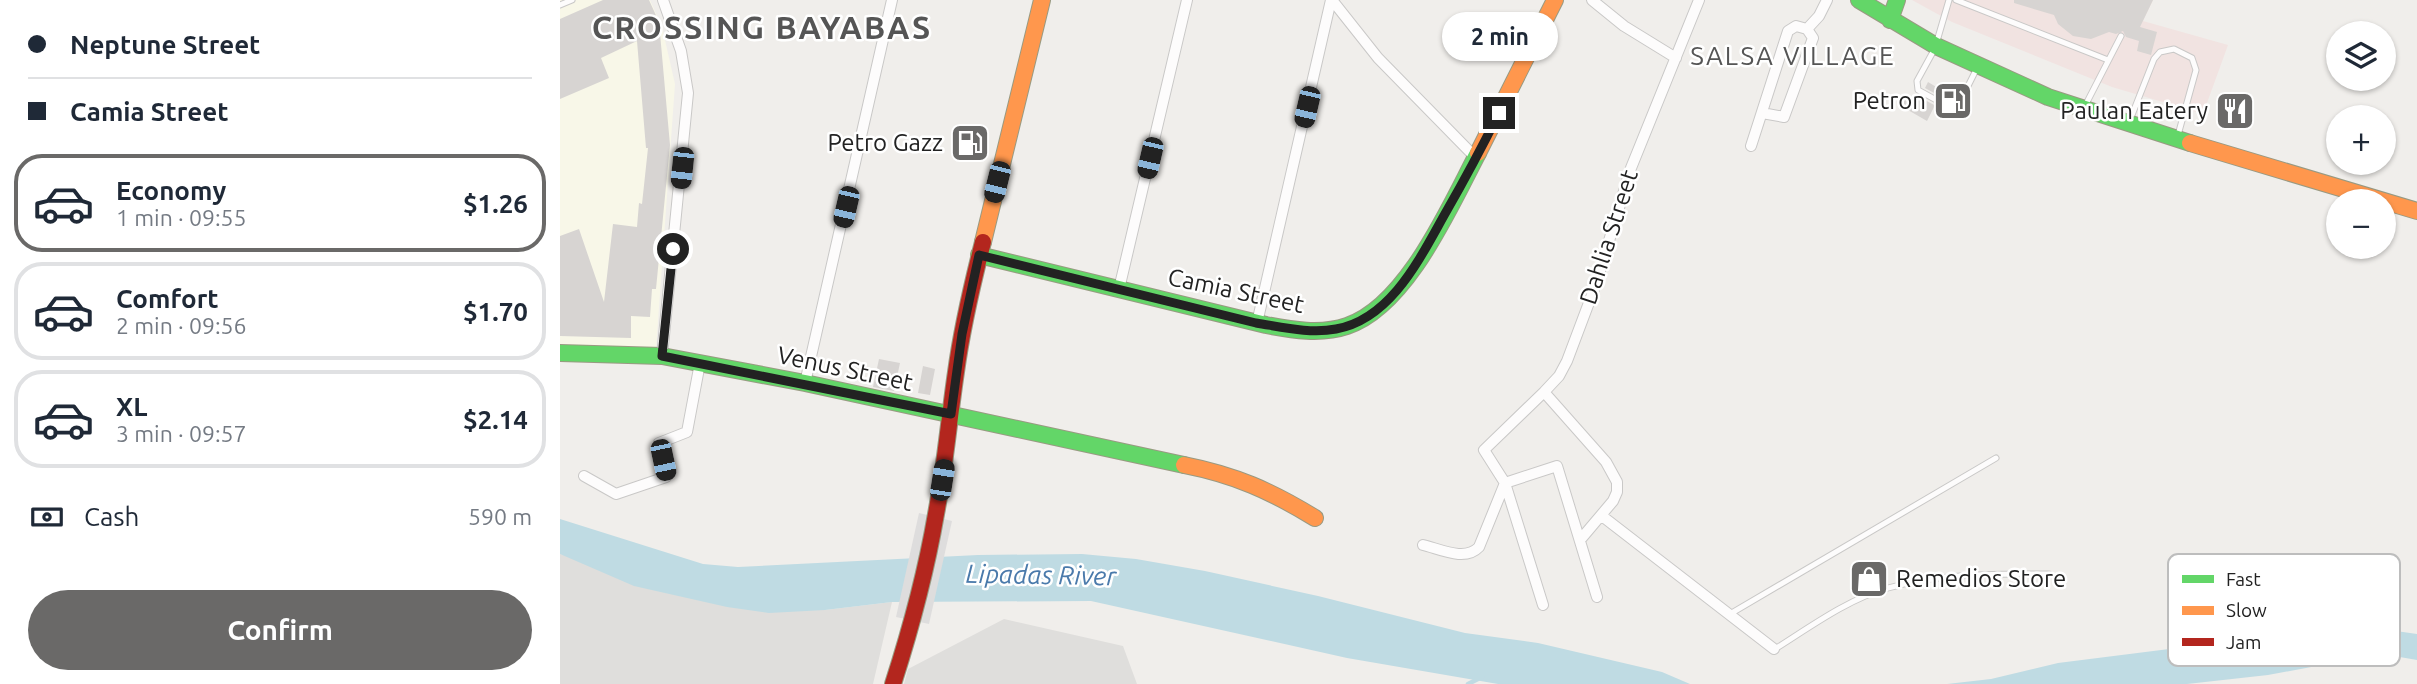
<!DOCTYPE html>
<meta charset="utf-8">
<style>
:root{--surface:#fff;--page:#f2f2f3;--text:#1f2937;--muted:#747a83;--line:#e0e1e3;--accent:#6a6968}
body{margin:0;font-family:Ubuntu,sans-serif;background:var(--page);color:var(--text);height:100vh;display:flex;flex-direction:column;font-size:26px;white-space:nowrap}
*{box-sizing:border-box;margin:0}
p{font-size:23px;color:var(--muted)}
.icon{flex:none;width:38px;height:38px;fill:none;stroke:currentColor;stroke-width:2;stroke-linecap:round;stroke-linejoin:round}
.map{position:relative;flex:1;overflow:hidden}
.details{display:flex;flex-direction:column;background:var(--surface);width:560px}
.details>*{flex:none}
.hud{display:grid;align-content:center;height:154px;padding:0 28px;background:var(--surface)}
.controls{position:absolute;left:1766px;top:21px;display:grid;gap:14px}
.controls a{display:grid;place-items:center;width:70px;height:70px;border-radius:50%;background:var(--surface);box-shadow:0 2px 5px #0004;font-size:35px}
.end{position:absolute;width:32px;height:32px;margin:-16px;border:9px solid #222;background:#fff;box-shadow:0 0 0 4px #fff}
.from{border-radius:50%}
.bubble{position:absolute;height:49px;border-radius:24px;background:var(--surface);box-shadow:0 2px 5px #0004;font-size:23px;font-weight:600;line-height:49px;text-align:center}
.car{position:absolute;width:21px;height:42px;margin:-21px -10px;border-radius:9px;box-shadow:0 0 5px 2px #0007;background:linear-gradient(#222 24%,#8ab4d8 0 40%,#222 0 76%,#8ab4d8 0 86%,#222 0)}
.hud b{display:flex;align-items:center;gap:24px;height:66px;font-size:26px}
.hud b+b{border-top:2px solid var(--line)}
.hud i{width:18px;height:18px;background:var(--text)}
ul{padding:0;list-style:none}
li{display:flex;align-items:center;gap:21px;height:98px;margin:0 14px 10px;padding:0 14px;border:4px solid var(--line);border-radius:28px}
li div{flex:1}
li b{display:block;font-size:26px}
li em{font-style:normal;font-weight:600}
li.selected{border-color:var(--accent)}
li>.icon{width:63px;height:63px;stroke-width:1.5}
.pay{display:flex;align-items:center;gap:18px;height:77px;padding:0 28px;font-size:26px}
.pay p{margin-inline-start:auto}
.action{display:flex;gap:14px;margin-top:auto;padding:14px 28px}
.action a{flex:1;height:80px;border-radius:42px;background:var(--accent);color:#fff;font-size:28px;font-weight:600;line-height:80px;text-align:center}
main{display:flex;flex:1;min-height:0}
.map>svg:first-child{display:block}
</style>
<main>
<section class="details">
<div class="hud">
<b><i class="from"></i>Neptune Street</b>
<b><i></i>Camia Street</b>
</div>
<ul>
<li class="selected"><svg class="icon" aria-label="car" viewBox="0 0 24 24"><path d="M5 17H2v-5l4-1 3-4h7l3 4 3 1v5h-3M9 17h6M6 11h13"/><circle cx="7" cy="17" r="2"/><circle cx="17" cy="17" r="2"/></svg><div><b>Economy</b><p>1 min · 09:55</p></div><em>$1.26</em></li>
<li><svg class="icon" aria-label="car" viewBox="0 0 24 24"><path d="M5 17H2v-5l4-1 3-4h7l3 4 3 1v5h-3M9 17h6M6 11h13"/><circle cx="7" cy="17" r="2"/><circle cx="17" cy="17" r="2"/></svg><div><b>Comfort</b><p>2 min · 09:56</p></div><em>$1.70</em></li>
<li><svg class="icon" aria-label="car" viewBox="0 0 24 24"><path d="M5 17H2v-5l4-1 3-4h7l3 4 3 1v5h-3M9 17h6M6 11h13"/><circle cx="7" cy="17" r="2"/><circle cx="17" cy="17" r="2"/></svg><div><b>XL</b><p>3 min · 09:57</p></div><em>$2.14</em></li>
</ul>
<div class="pay"><svg class="icon" aria-label="cash" viewBox="0 0 24 24"><path d="M3 7h18v10H3z"/><circle cx="12" cy="12" r="2"/></svg>Cash<p>590 m</p></div>
<div class="action"><a>Confirm</a></div>
</section>
<div class="map">
<svg width="1857" height="684" viewBox="0 0 1857 684">
<rect width="100%" height="100%" fill="#f0eeeb"/>
<!-- residential -->
<path fill="#dfdedc" d="M0 554 265 610 332 602 313 684H0Z
M444 619 563 646 577 684H344L348 669Z"/>
<!-- commercial -->
<path fill="#f1e3e1" d="M1352 0H1593L1583 21 1668 45 1643 114 1552 87 1392 22Z"/>
<!-- education -->
<path fill="#f8f7e8" d="M0 0H90L102 27 115 84 96 349 0 346Z"/>
<!-- water -->
<path fill="#bfdbe3" d="M0 519 143 564 178 567 418 555 522 554 576 559 645 571 758 596 905 633 978 643 1102 672 1130 684H938L787 658 531 601 332 602 265 610 209 613 167 607 74 586 0 554Z
M1747 624H1787L1857 634V660L1834 656 1794 659 1708 675 1627 684H1387L1431 679 1498 663 1633 646Z"/>
<!-- pier -->
<path fill="#dedddd" d="M359 513 392 521 369 624 336 617Z"/>
<g fill="none" stroke-linecap="round" stroke-linejoin="round">
<!-- stream -->
<path stroke="#bfdbe3" stroke-width="4.5" d="M908 684 922 677"/>
</g>
<!-- building -->
<path fill="#d7d4d2" d="M43 0H89L99 22 110 145 96 289H92L90 317 71 316V338L0 336V236L19 229 44 302 53 224 77 227 79 203 82 204 88 148H86L77 41 41 58 49 78 0 99V19Z
M1454 0H1593L1580 27 1597 32 1591 55 1577 51 1579 41 1566 37 1563 31 1556 34 1549 32 1531 39 1513 36 1498 24 1494 15 1454 3Z
M1368 82 1388 94 1385 99 1365 88Z
M1346 96 1356 102 1359 97 1380 108 1378 110 1374 107 1367 121 1341 106Z
M406 136 417 138 414 151 403 149Z
M319 359 340 363 334 391 313 387Z
M363 366 375 369 370 395 358 393Z"/>
<g fill="none" stroke-linecap="round" stroke-linejoin="round">
<!-- lane casing -->
<g stroke="#c9c8c7" stroke-width="7">
<path id="lane" d="M1396 0 1548 60
M0 5 12 0
M1377 41 1389 0
M1374 50 1357 81 1358 90 1389 107 1399 104 1416 70
M1526 104 1561 36
M1570 120 1594 59 1600 52 1614 49 1632 58 1636 70 1618 135
M1170 614 1436 458
M1215 649C1250 627 1288 599 1328 588 1380 573 1435 574 1489 574"/>
</g>
<!-- street casing -->
<g stroke="#c9c8c7" stroke-width="12">
<path id="street" d="M772 0 818 58 917 159
M1032 0 1064 26 1116 58
M1202 113 1224 117 1253 38 1247 29
M1191 146 1228 31 1236 26 1247 29 1259 16 1267 0
M559 289 627 0
M697 323 771 0
M102 356 128 93 121 51 103 0
M245 383 332 0
M984 392 1046 462 1057 482V492L1053 501 1020 540
M24 476 56 494 106 477 99 443 127 432 140 363
M1042 516 1214 649
M863 545C880 549 905 562 919 547L945 483 997 466 1037 597
M983 605 945 483 924 450 984 392 999 376 1007 361 1036 284 1071 168 1139 0"/>
</g>
<!-- fast casing -->
<g stroke="#999a82" stroke-width="18">
<path id="fast" d="M1299 0 1376 46 1488 97 1630 143
M1330 20 1337 0
M419 255 706 325C732 330 761 335 787 326 847 306 890 206 918 153
M0 353 102 356 245 383 624 465"/>
</g>
<!-- slow casing -->
<g stroke="#999a82" stroke-width="18">
<path id="slow" d="M1630 143 1857 211
M918 153 995 0
M423 242 482 0
M624 465C675 475 711 491 755 518"/>
</g>
<!-- jam casing -->
<g stroke="#999a82" stroke-width="18">
<path id="jam" d="M333 684C351 628 366 572 376 514 385 467 389 419 396 372 402 328 412 285 423 242"/>
</g>
<!-- lane -->
<use href="#lane" stroke="#fdfcfc" stroke-width="5"/>
<!-- street -->
<use href="#street" stroke="#fdfcfc" stroke-width="10"/>
<!-- fast -->
<use href="#fast" stroke="#63d668" stroke-width="16"/>
<!-- slow -->
<use href="#slow" stroke="#ff974d" stroke-width="16"/>
<!-- jam -->
<use href="#jam" stroke="#b3261e" stroke-width="16"/>
</g>
<g fill="none" stroke-linecap="round" stroke-linejoin="round">
<!-- route -->
<path stroke="#222" stroke-width="9" d="M113 249 102 356 391 414 402 334 419 255 696 323C722 327 750 334 776 329 832 319 861 256 886 212 905 179 922 147 939 113"/>
</g>
<!-- icons -->
<defs>
<g id="fuel-square" transform="scale(2.0125)"><rect x="-9" y="-9" width="18" height="18" rx="4" fill="#6a6968" stroke="#fff"/><path d="M-5.5-6h7V0h2V4h1.3V-2.5L3-4.5l.8-.8L6-3V5H2.5V1h-1V6h-7ZM-4.2-4.7v3.2H.2V-4.7Z" fill="#fff"/></g>
<g id="restaurant-square" transform="scale(2.0125)"><rect x="-9" y="-9" width="18" height="18" rx="4" fill="#6a6968" stroke="#fff"/><path d="M-5-6h1v4h1v-4h1v4h1v-4h1v5L-1.5 .5V6h-2V.5L-5-1ZM5-6V6H3V1.5H1.5Q1.5-4 5-6Z" fill="#fff"/></g>
<g id="shop-square" transform="scale(2.0125)"><rect x="-9" y="-9" width="18" height="18" rx="4" fill="#6a6968" stroke="#fff"/><path d="M-5-2.5h2.3a2.7 3.5 0 0 1 5.4 0H5L5.5 6h-11ZM-1.5-2.5h3a1.5 2.3 0 0 0-3 0Z" fill="#fff"/></g>
</defs>
<g fill-rule="evenodd">
<use href="#fuel-square" x="1393" y="101"/>
<use href="#restaurant-square" x="1675" y="111"/>
<use href="#fuel-square" x="410" y="143"/>
<use href="#shop-square" x="1309" y="579"/>
</g>
<g text-anchor="middle" stroke-width="5" stroke-linejoin="round" paint-order="stroke">
<!-- poi labels -->
<g font-size="24" fill="#222" stroke="#fff" text-anchor="end">
<text x="1366" y="109">Petron</text>
<text x="1648" y="119">Paulan Eatery</text>
<text x="383" y="151">Petro Gazz</text>
<text x="1336" y="587" text-anchor="start">Remedios Store</text>
</g>
<!-- street labels -->
<g font-size="24" fill="#222" stroke="#fff">
<text transform="translate(1049 237) rotate(-72)" y="8">Dahlia Street</text>
<text transform="translate(676 291) rotate(12)" y="8">Camia Street</text>
<text transform="translate(285 369) rotate(12)" y="8">Venus Street</text>
</g>
<!-- neighbourhood labels -->
<g font-size="26" letter-spacing="2" fill="#555" stroke="#fff">
<text x="1233" y="65">SALSA VILLAGE</text>
</g>
<!-- water labels -->
<g font-size="26" font-style="italic" fill="#4a7aab" stroke="#fff">
<text transform="translate(481 575) rotate(1)" y="9">Lipadas River</text>
</g>
<!-- district labels -->
<g font-size="32" font-weight="bold" letter-spacing="2" fill="#555" stroke="#fff">
<text x="202" y="39">CROSSING BAYABAS</text>
</g>
</g>
<!-- legend -->
<rect x="1608" y="554" width="232" height="112" rx="10" fill="#fff" stroke="#bdbdbd" stroke-width="2"/>
<rect x="1622" y="575" width="32" height="8" fill="#63d668"/>
<rect x="1622" y="606" width="32" height="9" fill="#ff974d"/>
<rect x="1622" y="638" width="32" height="8" fill="#b3261e"/>
<g font-size="19" fill="#222">
<text x="1666" y="586">Fast</text>
<text x="1666" y="617">Slow</text>
<text x="1666" y="649">Jam</text>
</g>
</svg>
<div class="controls">
<a><svg class="icon" aria-label="layers" viewBox="0 0 24 24"><path d="M12 4l9 5-9 5-9-5zM3 14l9 5 9-5"/></svg></a>
<a>+</a>
<a>−</a>
</div>
<i class="end from" style="left:113px;top:249px"></i>
<i class="end" style="left:939px;top:113px"></i>
<div class="bubble" style="left:882px;top:12px;width:116px">2 min</div>
<i class="car" style="left:747px;top:107px;rotate:193deg"></i>
<i class="car" style="left:590px;top:158px;rotate:193deg"></i>
<i class="car" style="left:122px;top:168px;rotate:186deg"></i>
<i class="car" style="left:437px;top:182px;rotate:194deg"></i>
<i class="car" style="left:286px;top:207px;rotate:193deg"></i>
<i class="car" style="left:103px;top:460px;rotate:168deg"></i>
<i class="car" style="left:382px;top:480px;rotate:9deg"></i>
</div>
</main>
